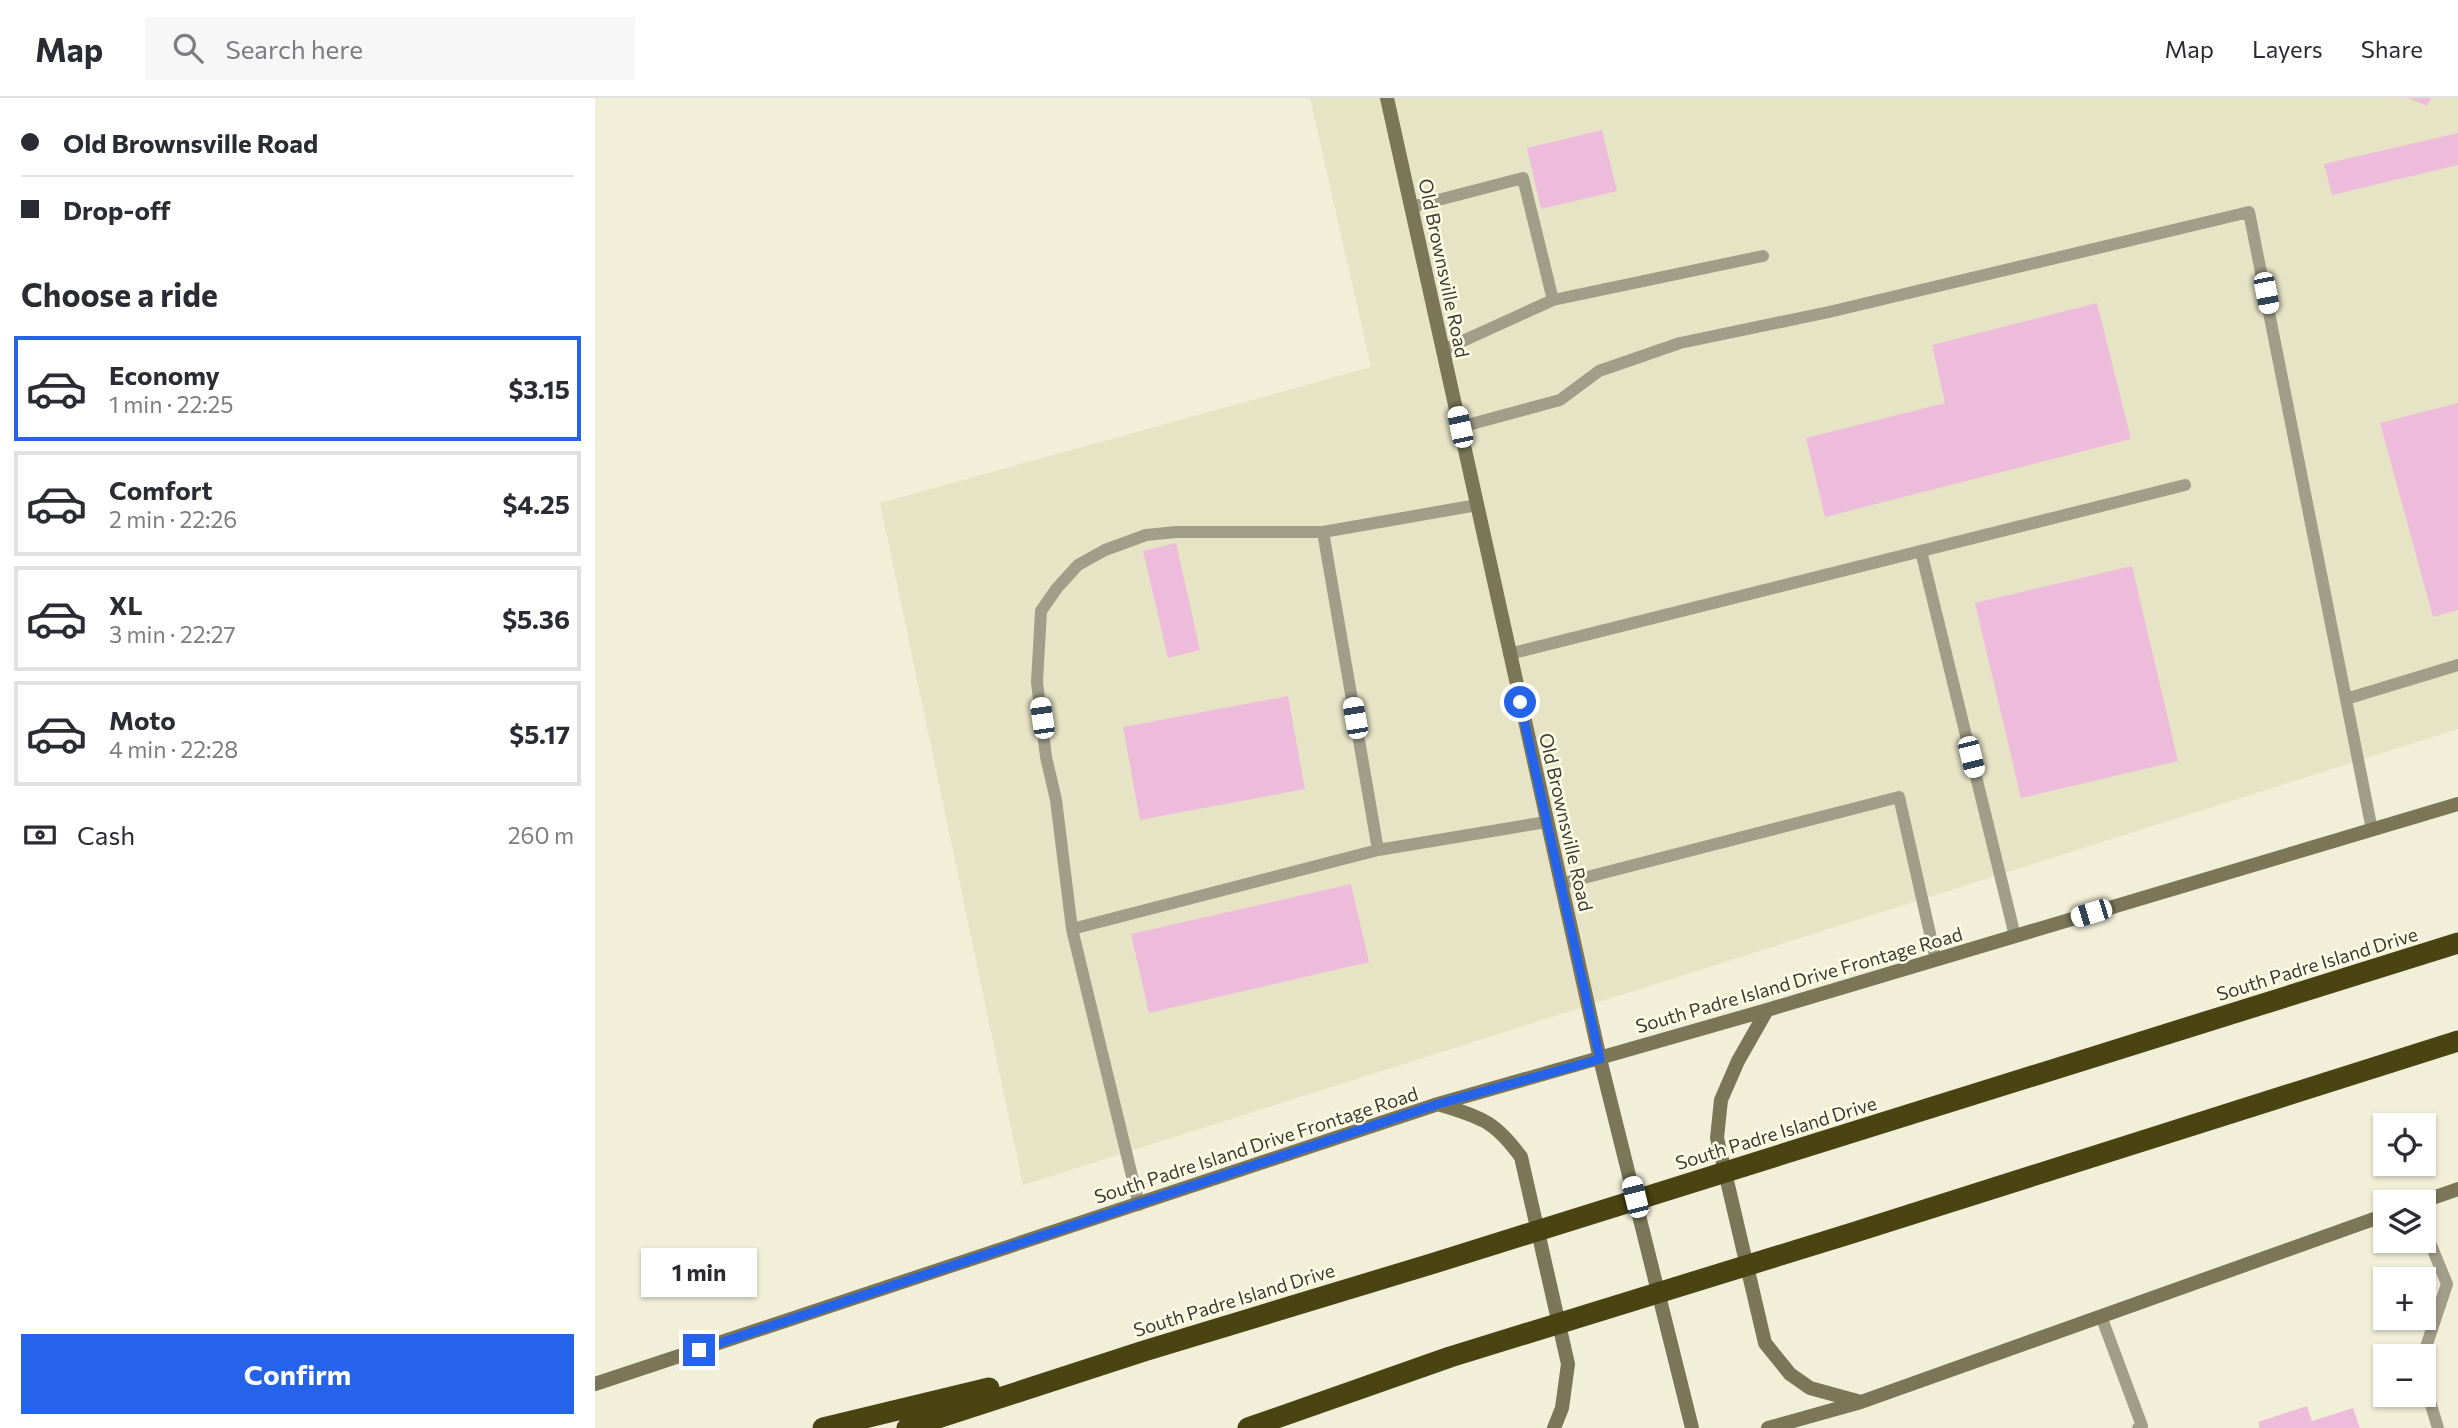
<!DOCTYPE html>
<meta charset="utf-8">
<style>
:root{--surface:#fff;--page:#f7f7f7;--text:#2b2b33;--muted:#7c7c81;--line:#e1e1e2;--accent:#2563eb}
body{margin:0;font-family:Commissioner,sans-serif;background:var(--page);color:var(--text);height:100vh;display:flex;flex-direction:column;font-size:26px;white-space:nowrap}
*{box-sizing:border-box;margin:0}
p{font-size:23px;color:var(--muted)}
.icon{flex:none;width:38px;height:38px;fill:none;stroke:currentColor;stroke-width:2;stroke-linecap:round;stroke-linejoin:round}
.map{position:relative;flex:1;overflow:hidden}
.side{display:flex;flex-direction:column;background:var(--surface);width:595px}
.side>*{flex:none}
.guide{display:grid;align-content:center;height:154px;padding:0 21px;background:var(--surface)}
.buttons{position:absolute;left:1778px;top:1015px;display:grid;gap:14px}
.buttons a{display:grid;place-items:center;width:63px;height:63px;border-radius:0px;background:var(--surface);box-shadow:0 2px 5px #0004;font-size:35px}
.end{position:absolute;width:32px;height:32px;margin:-16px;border:9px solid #2563eb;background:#fff;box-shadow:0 0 0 4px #fff}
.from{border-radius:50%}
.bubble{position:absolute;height:49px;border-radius:0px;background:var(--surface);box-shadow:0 2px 5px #0004;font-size:23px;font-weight:700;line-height:49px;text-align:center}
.car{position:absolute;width:21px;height:42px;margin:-21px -10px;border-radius:9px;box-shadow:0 0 5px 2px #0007;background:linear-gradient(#fff 24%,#345 0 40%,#fff 0 76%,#345 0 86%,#fff 0)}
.guide b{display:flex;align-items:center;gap:24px;height:66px;font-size:26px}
.guide b+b{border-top:2px solid var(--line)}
.guide i{width:18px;height:18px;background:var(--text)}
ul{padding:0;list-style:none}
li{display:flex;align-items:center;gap:21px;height:105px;margin:0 14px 10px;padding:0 7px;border:4px solid var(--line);border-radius:0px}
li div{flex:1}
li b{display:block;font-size:26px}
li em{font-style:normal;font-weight:700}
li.current{border-color:var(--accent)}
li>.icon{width:63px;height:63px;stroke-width:1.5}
h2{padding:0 21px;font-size:32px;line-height:84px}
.pay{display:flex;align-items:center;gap:18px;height:77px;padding:0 21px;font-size:26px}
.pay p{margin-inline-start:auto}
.action{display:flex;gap:14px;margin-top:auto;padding:14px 21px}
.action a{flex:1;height:80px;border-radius:0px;background:var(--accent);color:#fff;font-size:28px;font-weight:700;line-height:80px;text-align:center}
header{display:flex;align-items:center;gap:42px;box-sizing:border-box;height:98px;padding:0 35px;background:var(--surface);border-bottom:2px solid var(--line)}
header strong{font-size:33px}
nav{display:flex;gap:38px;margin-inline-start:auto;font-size:24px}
.search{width:490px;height:63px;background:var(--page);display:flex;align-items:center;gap:18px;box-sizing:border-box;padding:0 24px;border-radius:0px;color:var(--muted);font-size:26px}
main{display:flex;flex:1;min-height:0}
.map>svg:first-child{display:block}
</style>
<header>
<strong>Map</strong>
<div class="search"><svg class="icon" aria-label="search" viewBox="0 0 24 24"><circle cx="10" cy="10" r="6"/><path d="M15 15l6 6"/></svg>Search here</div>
<nav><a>Map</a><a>Layers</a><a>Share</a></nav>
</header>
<main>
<section class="side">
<div class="guide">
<b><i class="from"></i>Old Brownsville Road</b>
<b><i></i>Drop-off</b>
</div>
<h2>Choose a ride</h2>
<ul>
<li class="current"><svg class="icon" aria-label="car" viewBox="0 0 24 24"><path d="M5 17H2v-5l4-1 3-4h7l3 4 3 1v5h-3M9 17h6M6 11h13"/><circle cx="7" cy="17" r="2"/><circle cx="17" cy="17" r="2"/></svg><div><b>Economy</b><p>1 min · 22:25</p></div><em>$3.15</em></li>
<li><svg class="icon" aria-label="car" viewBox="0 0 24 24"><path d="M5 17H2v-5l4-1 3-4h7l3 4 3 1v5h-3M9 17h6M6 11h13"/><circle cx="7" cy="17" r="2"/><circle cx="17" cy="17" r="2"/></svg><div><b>Comfort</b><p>2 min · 22:26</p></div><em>$4.25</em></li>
<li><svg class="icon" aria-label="car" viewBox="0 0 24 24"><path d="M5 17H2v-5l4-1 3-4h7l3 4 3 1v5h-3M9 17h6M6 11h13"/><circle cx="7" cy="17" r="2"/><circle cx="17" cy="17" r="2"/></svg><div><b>XL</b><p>3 min · 22:27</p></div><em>$5.36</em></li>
<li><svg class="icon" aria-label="car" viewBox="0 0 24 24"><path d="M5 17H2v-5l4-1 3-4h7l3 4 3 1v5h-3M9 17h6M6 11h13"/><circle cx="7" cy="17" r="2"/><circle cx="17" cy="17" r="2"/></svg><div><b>Moto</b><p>4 min · 22:28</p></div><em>$5.17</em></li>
</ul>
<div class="pay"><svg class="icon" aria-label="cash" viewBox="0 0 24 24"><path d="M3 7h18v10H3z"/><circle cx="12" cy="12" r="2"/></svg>Cash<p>260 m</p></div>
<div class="action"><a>Confirm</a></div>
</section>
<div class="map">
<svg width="1863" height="1330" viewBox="0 0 1863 1330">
<rect width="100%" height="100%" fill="#f2efd9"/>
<!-- built -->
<path fill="#e7e4c6" d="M715 0H1863V631L428 1087 285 405 776 269Z"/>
<!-- building -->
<path fill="#edbcdb" d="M1813 0H1836L1832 8Z
M1007 32 1022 93 946 111 932 50Z
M1863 35V67L1737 97 1729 66Z
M1502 205 1536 341 1230 419 1211 340 1350 305 1337 247Z
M1863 305V512L1838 519 1785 325Z
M581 445 605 552 573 560 548 453Z
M1537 468 1583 663 1426 700 1380 505Z
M693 598 710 691 545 722 528 629Z
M756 786 774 864 554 915 536 836Z
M1712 1308 1717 1323 1758 1310 1765 1330H1665L1663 1324Z"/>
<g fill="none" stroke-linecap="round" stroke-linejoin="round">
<!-- lane -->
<path stroke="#a09d88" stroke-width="12" d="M816 109 928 80 958 202
M848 252 958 202 1168 158
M865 329 965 302 1004 273 1085 245 1234 214 1654 114 1777 732
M882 407 728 434 783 752 951 724
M1326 453 1420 838
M914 556 1590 387
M1751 601 1863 567
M965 786 1304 699 1341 862
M477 831 461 702 451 659 442 584 446 513 462 490 483 467 510 452 551 437 581 434H728
M544 1107 477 831 783 752
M1506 1218 1547 1328 1543 1330
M1828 1258 1852 1186 1829 1130
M1829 1284 1843 1330"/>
<!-- secondary -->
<path stroke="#7a7657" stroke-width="14" d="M792 0 1005 961 1097 1330
M1172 912 1143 963 1126 1002 1122 1040 1170 1245 1195 1276 1215 1290 1266 1304
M843 1006C886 1020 898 1021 926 1059L973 1266 967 1310 959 1330
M1826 1104 1863 1091
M0 1286 843 1006 1172 912 1863 706
M1173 1330 1266 1304 1790 1117"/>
<!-- highway -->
<path stroke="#4a4312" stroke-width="21" d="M228 1330 394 1290
M312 1330 549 1253 836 1166 1863 845
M653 1330 855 1259 1254 1136 1863 943"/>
</g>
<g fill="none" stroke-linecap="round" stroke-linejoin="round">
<!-- route -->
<path stroke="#2563eb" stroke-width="9" d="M104 1252 843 1006 1005 961 925 604"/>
</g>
<g text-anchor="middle" stroke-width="5" stroke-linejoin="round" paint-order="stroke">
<!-- street labels -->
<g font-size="19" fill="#3e3d35" stroke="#fffde6">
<text transform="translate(849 170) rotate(78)" y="7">Old Brownsville Road</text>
<text transform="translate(971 724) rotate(77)" y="7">Old Brownsville Road</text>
<text transform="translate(1722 866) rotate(-17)" y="7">South Padre Island Drive</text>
<text transform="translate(1204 882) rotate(-16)" y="7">South Padre Island Drive Frontage Road</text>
<text transform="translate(1181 1035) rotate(-17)" y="7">South Padre Island Drive</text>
<text transform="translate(661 1047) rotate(-18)" y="7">South Padre Island Drive Frontage Road</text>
<text transform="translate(639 1202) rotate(-17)" y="7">South Padre Island Drive</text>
</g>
</g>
</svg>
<div class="buttons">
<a><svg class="icon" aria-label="locate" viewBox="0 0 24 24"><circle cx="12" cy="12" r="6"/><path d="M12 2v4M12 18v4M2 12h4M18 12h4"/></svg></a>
<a><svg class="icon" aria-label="layers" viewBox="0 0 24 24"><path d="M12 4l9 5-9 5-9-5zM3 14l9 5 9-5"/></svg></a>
<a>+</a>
<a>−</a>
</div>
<i class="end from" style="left:925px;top:604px"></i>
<i class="end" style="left:104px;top:1252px"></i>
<div class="bubble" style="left:46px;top:1150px;width:116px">1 min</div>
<i class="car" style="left:1671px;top:195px;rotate:169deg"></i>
<i class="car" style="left:865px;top:329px;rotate:348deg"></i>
<i class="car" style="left:447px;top:620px;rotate:352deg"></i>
<i class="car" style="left:760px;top:620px;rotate:350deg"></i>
<i class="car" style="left:1376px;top:659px;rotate:166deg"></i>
<i class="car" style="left:1496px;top:815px;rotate:253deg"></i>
<i class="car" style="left:1040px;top:1099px;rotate:346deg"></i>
</div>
</main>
